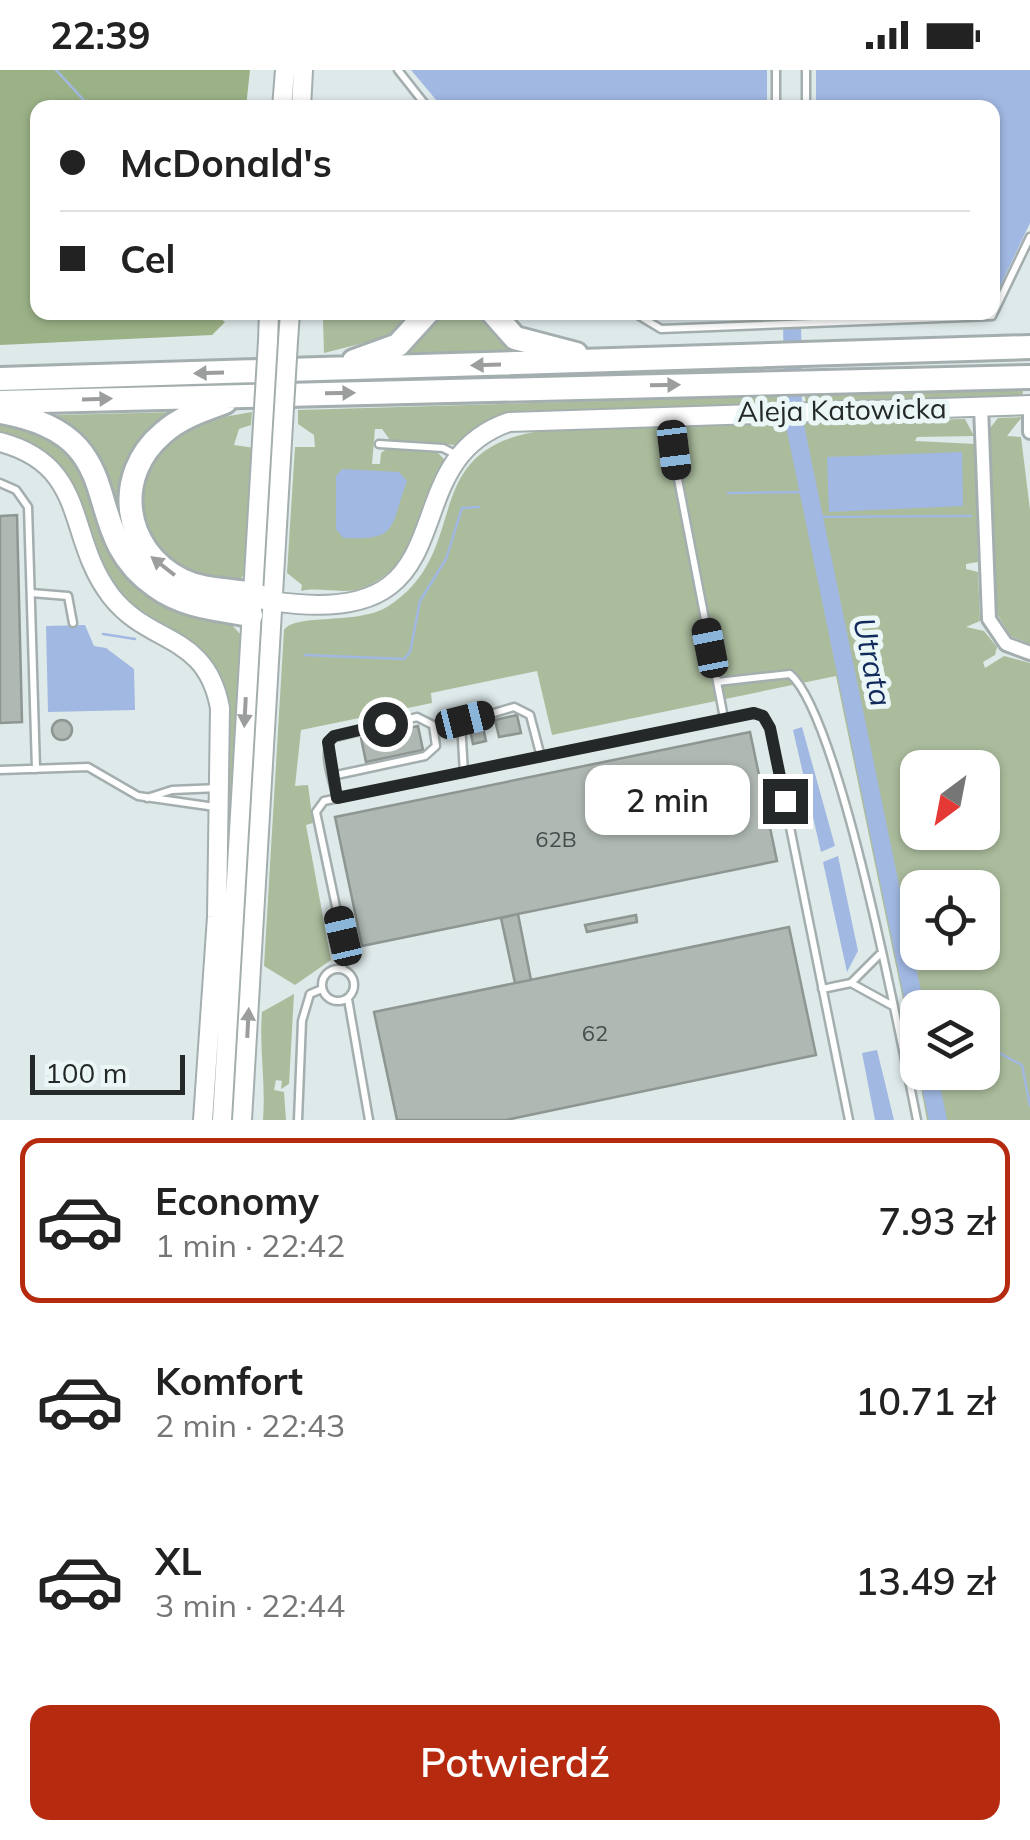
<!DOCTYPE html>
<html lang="pl">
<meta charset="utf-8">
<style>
:root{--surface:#fff;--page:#f6f6f6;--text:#222;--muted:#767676;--line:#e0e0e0;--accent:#b62a0f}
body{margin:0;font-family:Mulish,sans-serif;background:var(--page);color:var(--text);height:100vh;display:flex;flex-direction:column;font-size:38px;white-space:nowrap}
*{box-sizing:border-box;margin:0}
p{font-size:32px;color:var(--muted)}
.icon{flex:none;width:55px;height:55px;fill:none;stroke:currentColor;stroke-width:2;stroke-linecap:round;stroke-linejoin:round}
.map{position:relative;height:1050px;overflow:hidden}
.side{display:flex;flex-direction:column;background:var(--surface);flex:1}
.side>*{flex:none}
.hud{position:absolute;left:30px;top:30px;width:970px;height:220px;border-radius:20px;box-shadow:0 2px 8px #0004;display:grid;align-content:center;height:220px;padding:0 30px;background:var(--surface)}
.needle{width:65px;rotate:212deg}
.buttons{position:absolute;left:900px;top:680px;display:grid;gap:20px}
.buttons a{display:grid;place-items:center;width:100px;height:100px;border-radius:20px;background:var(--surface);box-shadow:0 2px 8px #0004;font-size:50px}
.scale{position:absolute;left:30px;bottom:25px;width:155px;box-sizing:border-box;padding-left:10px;border:5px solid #242828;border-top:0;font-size:28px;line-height:35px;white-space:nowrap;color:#242828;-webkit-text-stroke:8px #ebf6f6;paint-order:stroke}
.end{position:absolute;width:45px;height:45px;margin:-22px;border:12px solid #242828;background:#fff;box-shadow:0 0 0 5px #fff}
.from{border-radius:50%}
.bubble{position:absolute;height:70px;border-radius:20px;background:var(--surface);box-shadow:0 2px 8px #0004;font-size:32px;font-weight:600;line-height:70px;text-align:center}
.car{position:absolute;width:30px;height:60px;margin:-30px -15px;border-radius:12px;box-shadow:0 0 8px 2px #0007;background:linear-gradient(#222 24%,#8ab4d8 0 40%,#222 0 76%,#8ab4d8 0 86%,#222 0)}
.hud b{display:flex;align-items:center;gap:35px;height:95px;font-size:38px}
.hud b+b{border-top:2px solid var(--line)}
.hud i{width:25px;height:25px;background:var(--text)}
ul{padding:18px 0 0;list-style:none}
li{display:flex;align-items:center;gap:30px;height:165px;margin:0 20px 15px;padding:0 10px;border:5px solid transparent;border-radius:20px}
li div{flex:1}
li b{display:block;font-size:38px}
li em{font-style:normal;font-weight:600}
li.selected{border-color:var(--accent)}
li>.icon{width:90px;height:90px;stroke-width:1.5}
.action{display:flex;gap:20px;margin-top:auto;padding:20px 30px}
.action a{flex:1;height:115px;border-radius:20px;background:var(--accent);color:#fff;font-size:40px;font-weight:600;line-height:115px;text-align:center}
.status{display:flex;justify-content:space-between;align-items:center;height:70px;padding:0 50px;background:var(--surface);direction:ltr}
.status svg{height:28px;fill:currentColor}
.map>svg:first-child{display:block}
</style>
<div class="status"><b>22:39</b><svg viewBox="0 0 49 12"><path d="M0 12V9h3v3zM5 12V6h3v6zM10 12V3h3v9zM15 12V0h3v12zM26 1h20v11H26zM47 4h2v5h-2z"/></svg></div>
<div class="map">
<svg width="1030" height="1050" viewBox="0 0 1030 1050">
<rect width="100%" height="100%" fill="#dee9e9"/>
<!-- green -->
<path fill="#abbc9d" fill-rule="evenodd" d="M434 242 483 243 520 277 517 281 402 284Z
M304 243H416L391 266 324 283 323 250 304 249Z
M1023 318 1022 331 806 335 805 326 821 324Z
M777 326V336L519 341 489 349 455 375 390 370 382 359H375L372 394H380L381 383 389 377 435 380 444 389C437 435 405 510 355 520 338 523 317 517 301 521L302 515 287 503 295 377H315L314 365 298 354V340Z
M178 342 137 377 121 430 113 432 87 373 56 349 58 345Z
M252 342 251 355 239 359 234 375 255 378 246 503 236 513 192 510 146 474 138 402 183 354Z
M1022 347 1007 366 1021 367 1030 440V574L1011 566 997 544 987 362 998 348Z
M965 349 974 366 917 367 915 371 975 374 978 492 966 494V499L978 502 980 551 966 557 984 561 997 577 995 585 983 592 985 598 1004 586 1030 593V1050H927L918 1002H982V938H918V1002L836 606 552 665 537 601 431 623 432 633 301 660 295 716 308 715 313 753 306 755 331 890 295 915 264 896 284 560C295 543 358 555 387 537 479 479 408 373 556 359ZM918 698H982V762H918ZM918 818H982V882H918Z
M0 350C29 354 62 366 81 391 90 403 93 428 97 442 121 518 150 540 228 551L242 566 215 1050H210L224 620C201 550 162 574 125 532 75 474 96 379 0 364Z
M294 924 289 1014 281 1019 282 1011 276 1010 274 1020 284 1022 286 1050H263C266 1013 259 979 262 942Z"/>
<!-- forest -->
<path fill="#9bb287" d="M0 0H250L246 37 38 38V242L212 243 225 252 212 265 0 275Z"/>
<!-- water -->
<path fill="#a1b8e2" d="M411 0H767V37H442Z
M816 0H1030V153L993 231 992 38 816 37Z
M962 382 963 436 829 442 827 387Z
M342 399 399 402 407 411C389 460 399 470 343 468L336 459V406Z
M85 555 94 576 106 578 134 599 135 640 48 642 46 556Z
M802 657 835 776 821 782 793 660Z
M838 786 858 881 847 902 823 792Z
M877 980 894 1050H875L862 983Z"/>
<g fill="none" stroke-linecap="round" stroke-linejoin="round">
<!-- stream -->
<path stroke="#a1b8e2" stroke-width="2.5" d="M56 0 91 38
M728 423 807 422
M811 447 971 446
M103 564 135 569
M305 585 404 589 410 582 420 531 446 489 462 438 479 437
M915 938 918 940
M982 974 1022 995 1030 1036"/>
<!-- river -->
<path stroke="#a1b8e2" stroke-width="18" d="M792 242 793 346 918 951
M928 1002 938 1050"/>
</g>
<!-- building -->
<path fill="#afb8b3" stroke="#8e9692" stroke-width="2.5" d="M17 445 22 652 0 653V446Z
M479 638 486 671 473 674 466 641Z
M517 645 521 663 499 667 495 650Z
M52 660a10 10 0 1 1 20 0a10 10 0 1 1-20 0Z
M418 656 423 680 366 692 361 668Z
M750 662 777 791 362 876 335 747Z
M518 844 531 910 515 913 501 848Z
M636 845 637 852 587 862 585 855Z
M789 857 816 985 506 1050H397L374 942Z"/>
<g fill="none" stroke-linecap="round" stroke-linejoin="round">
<!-- lane casing -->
<g stroke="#a4aeae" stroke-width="11">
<path id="lane" d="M398 0 428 38
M776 0V38
M806 0V38
M633 242 661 259 992 246 1030 167
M671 350 677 404 724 648
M379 374 443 378 457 385
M0 413 16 420 28 437 36 699
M31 523 68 526 73 553
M717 612 790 604C840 647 901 971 917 1050
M0 700 88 697 138 726 215 737
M464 703 461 653 514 637 530 645 541 687
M332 706 425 686 436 676 433 655 417 647 332 668C322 685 333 710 337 728
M147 728 172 720 219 718
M322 915a16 16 0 1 1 32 0a16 16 0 1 1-32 0Z
M342 899 346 884 316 742 324 731 753 643 763 646 770 658 849 1050
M851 913 891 935
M822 919 851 913 879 885
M348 929 369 1050
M298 1050 302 951 310 924 322 919"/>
</g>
<!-- street casing -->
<g stroke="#a4aeae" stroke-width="18">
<path id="street" d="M981 336 989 549 1006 574 1030 583
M1030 343V362"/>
</g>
<!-- secondary casing -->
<g stroke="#a4aeae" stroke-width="22">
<path id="secondary" d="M282 38 285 0
M301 38 303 0
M268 271 269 242
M288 271 290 242
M0 372C90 396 65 466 111 526 150 576 206 562 220 638L217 847 203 1050
M272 531C479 563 385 394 509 352L1030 335
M222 1050 263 354
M242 1050 283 354"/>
</g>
<!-- highway casing -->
<g stroke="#a4aeae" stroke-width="28">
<path id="highway" d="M492 242 515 268 576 284
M354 291 398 275 428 242
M0 309 1030 277
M0 332 1030 307
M225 332C203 340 181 347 163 363 112 406 123 481 182 510 211 524 243 517 272 531
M1 342C138 366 73 459 155 516 183 537 218 539 251 545"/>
</g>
<!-- lane -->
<use href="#lane" stroke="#fff" stroke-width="6"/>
<!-- street -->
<use href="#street" stroke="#fff" stroke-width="12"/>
<!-- secondary -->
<use href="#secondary" stroke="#fff" stroke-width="18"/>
<!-- highway -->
<use href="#highway" stroke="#fff" stroke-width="22"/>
<!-- secondary-bridge casing -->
<g stroke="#a4aeae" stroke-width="22" stroke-linecap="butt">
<path id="secondary-bridge" d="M263 354 268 271
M283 354 288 271"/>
</g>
<!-- secondary-bridge -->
<use href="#secondary-bridge" stroke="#fff" stroke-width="18"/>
</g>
<!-- one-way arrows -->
<defs><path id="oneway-solid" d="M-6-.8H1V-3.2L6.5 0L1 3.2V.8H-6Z" transform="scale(2.5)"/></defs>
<g fill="#9c9e9e">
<use href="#oneway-solid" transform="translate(486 295) rotate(178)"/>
<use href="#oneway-solid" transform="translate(209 303) rotate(178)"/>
<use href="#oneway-solid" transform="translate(665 315) rotate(-1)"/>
<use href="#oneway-solid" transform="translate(340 323) rotate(-1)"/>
<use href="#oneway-solid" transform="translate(97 329) rotate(-2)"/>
<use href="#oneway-solid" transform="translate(163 496) rotate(-142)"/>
<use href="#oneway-solid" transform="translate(245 642) rotate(93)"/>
<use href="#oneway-solid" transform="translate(248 953) rotate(-87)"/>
</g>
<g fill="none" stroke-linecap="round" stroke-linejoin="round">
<!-- route -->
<path stroke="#242828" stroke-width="12" d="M385 654 334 666 328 672 337 728 754 643 763 646 770 658 785 731"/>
</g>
<g text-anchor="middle" stroke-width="10" stroke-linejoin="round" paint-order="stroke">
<!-- number labels -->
<g font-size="22" fill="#474c4b">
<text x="556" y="777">62B</text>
<text x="595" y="971">62</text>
</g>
<!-- street labels -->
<g font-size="28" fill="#242828" stroke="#ebf6f6">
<text transform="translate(842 340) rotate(-1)" y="10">Aleja Katowicka</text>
</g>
<!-- water labels -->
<g font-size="30" font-style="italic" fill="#102a5c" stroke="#ebf6f6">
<text transform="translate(872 592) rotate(78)" y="10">Utrata</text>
</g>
</g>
</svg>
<div class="buttons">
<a><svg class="needle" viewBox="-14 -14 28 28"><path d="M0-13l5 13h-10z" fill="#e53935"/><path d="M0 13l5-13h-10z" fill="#767676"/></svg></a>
<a><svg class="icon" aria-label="locate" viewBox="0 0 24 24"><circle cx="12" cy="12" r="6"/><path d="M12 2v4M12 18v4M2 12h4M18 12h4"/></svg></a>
<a><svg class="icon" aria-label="layers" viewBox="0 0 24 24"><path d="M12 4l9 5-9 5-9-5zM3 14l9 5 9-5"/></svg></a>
</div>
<div class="scale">100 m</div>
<i class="end from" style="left:385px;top:654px"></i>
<i class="end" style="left:785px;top:731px"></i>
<div class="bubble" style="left:585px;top:695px;width:165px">2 min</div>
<i class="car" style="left:674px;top:380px;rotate:173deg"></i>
<i class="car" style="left:710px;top:578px;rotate:349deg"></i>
<i class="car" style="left:465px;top:650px;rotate:76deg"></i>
<i class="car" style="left:343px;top:866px;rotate:347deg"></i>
<div class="hud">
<b><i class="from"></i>McDonald's</b>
<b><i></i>Cel</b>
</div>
</div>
<section class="side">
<ul>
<li class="selected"><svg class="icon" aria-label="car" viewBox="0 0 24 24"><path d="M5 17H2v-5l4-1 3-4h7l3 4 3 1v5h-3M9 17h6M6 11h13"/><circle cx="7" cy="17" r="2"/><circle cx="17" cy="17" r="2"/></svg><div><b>Economy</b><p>1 min · 22:42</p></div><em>7.93 zł</em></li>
<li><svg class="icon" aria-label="car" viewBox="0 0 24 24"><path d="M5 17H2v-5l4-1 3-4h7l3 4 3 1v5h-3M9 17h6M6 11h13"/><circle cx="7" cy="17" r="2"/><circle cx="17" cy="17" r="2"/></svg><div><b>Komfort</b><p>2 min · 22:43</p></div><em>10.71 zł</em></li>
<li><svg class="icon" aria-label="car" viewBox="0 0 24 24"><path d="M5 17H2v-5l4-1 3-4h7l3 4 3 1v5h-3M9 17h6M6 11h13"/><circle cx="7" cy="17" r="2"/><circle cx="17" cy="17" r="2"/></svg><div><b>XL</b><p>3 min · 22:44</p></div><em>13.49 zł</em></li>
</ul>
<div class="action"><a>Potwierdź</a></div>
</section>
